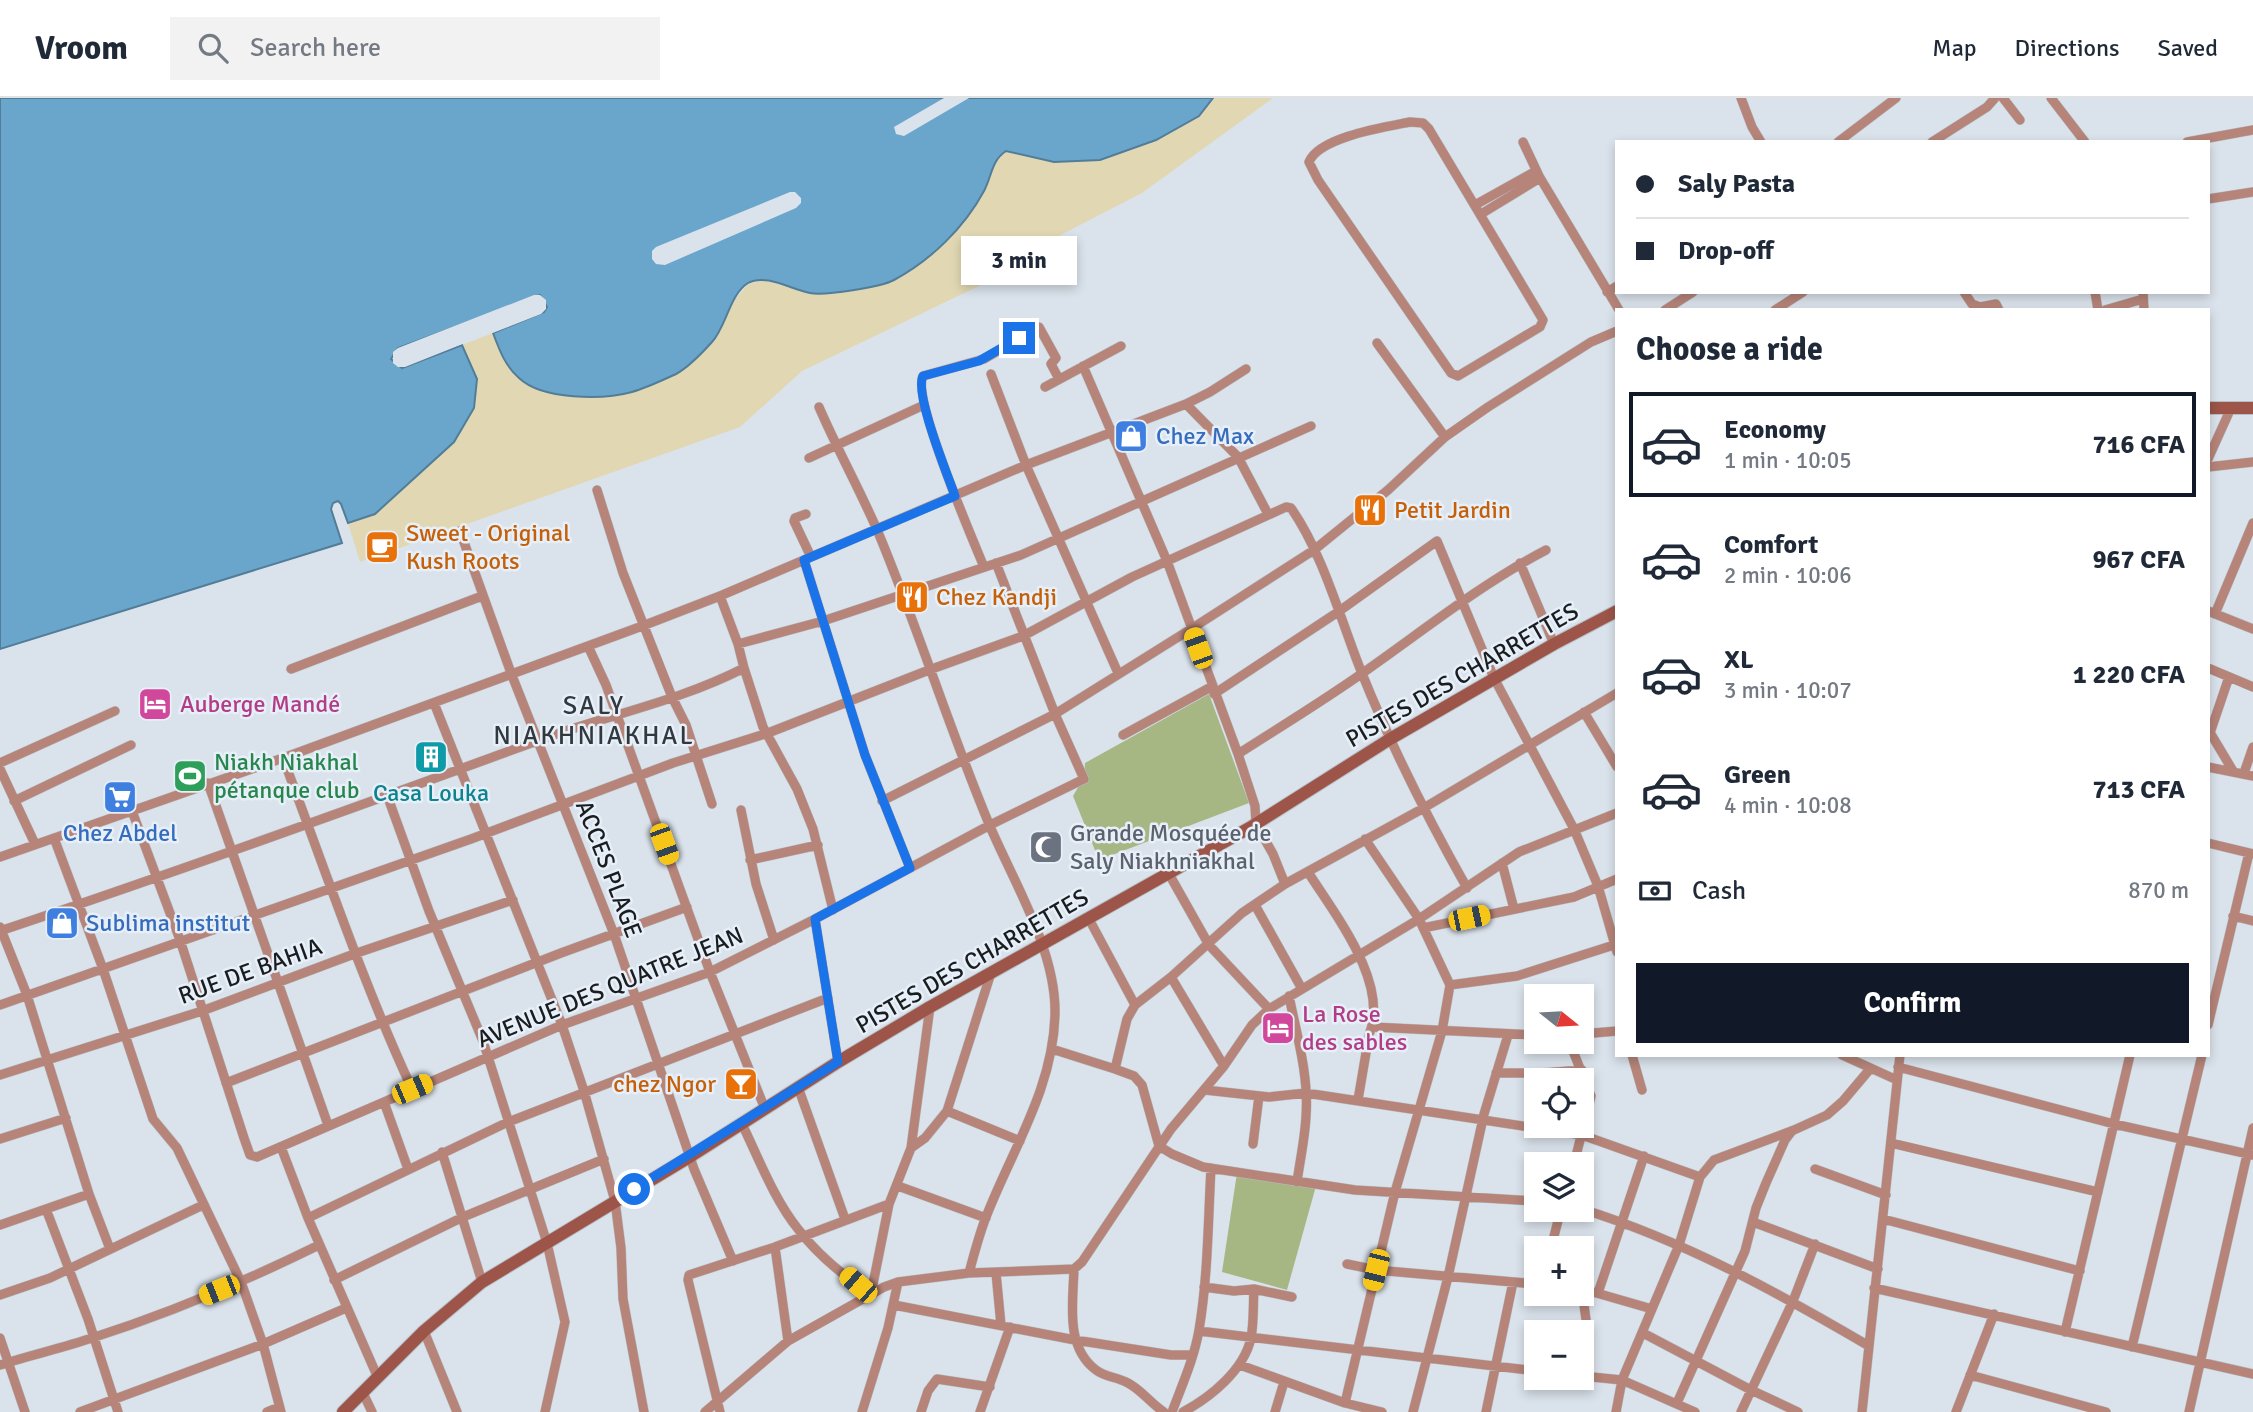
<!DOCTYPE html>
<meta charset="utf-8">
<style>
:root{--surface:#fff;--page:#f2f2f3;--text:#1f2937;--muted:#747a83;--line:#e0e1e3;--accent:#111827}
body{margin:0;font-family:Signika,sans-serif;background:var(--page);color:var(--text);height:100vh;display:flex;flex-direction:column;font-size:26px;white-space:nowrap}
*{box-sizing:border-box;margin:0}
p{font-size:23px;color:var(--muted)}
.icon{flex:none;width:38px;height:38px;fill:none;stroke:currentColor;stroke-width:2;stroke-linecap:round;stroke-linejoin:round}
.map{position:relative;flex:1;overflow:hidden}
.drawer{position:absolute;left:1615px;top:210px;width:595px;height:749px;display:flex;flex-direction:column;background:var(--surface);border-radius:0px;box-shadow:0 4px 10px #0003}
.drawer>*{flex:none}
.banner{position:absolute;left:1615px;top:42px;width:595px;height:154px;border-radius:0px;box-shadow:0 4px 10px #0003;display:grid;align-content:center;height:154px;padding:0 21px;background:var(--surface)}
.needle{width:46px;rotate:108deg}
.controls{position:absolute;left:1524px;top:886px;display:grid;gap:14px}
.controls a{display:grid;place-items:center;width:70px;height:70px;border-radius:0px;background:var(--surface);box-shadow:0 4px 10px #0003;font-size:35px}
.end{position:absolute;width:32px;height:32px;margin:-16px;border:9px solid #1a73e8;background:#fff;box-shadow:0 0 0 4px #fff}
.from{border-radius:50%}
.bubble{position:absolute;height:49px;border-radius:0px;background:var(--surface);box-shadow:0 4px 10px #0003;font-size:23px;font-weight:800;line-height:49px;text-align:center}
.car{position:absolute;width:21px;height:42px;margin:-21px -10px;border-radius:9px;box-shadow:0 0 5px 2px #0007;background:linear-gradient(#f5c518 24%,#345 0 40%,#f5c518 0 76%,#345 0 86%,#f5c518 0)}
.banner b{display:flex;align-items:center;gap:24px;height:66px;font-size:26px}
.banner b+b{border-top:2px solid var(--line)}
.banner i{width:18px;height:18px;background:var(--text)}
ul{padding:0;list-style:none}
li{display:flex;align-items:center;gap:21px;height:105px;margin:0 14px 10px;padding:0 7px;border:4px solid transparent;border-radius:0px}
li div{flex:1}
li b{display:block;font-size:26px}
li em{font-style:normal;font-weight:800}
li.selected{border-color:var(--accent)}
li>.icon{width:63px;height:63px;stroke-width:1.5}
h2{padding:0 21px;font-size:32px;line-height:84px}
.pay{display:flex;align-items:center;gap:18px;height:77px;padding:0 21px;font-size:26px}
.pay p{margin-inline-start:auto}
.primary-button{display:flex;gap:14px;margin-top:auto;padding:14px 21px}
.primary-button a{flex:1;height:80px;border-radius:0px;background:var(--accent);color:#fff;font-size:28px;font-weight:800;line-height:80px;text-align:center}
header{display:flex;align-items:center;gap:42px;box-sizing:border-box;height:98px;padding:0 35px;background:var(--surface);border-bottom:2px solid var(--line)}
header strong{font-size:33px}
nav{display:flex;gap:38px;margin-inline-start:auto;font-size:24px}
.search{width:490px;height:63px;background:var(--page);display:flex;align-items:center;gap:18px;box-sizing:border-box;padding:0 24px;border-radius:0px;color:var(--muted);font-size:26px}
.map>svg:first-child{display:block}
</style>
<header>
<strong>Vroom</strong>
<div class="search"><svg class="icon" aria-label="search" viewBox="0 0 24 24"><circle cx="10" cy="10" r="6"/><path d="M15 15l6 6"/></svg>Search here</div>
<nav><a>Map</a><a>Directions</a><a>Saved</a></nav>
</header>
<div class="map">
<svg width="2253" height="1314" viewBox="0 0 2253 1314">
<rect width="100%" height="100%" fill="#dae2eb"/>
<!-- green -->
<path fill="#a7b784" d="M1209 596 1249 705 1099 762 1073 698 1084 679 1085 665Z
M1237 1075 1316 1088 1287 1192 1222 1174Z"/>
<!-- sand -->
<path fill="#e1d8b3" d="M1213 0H1273L1142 95 1049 143 1050 154 802 273 740 329 360 464 348 425 375 416 474 310 477 281 462 247 493 235 503 261 714 242 733 204 748 186 764 182 813 196 847 193 892 183 985 91 996 60 1007 53 1100 62 1156 42 1199 18Z"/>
<!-- water -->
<path fill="#6aa6cb" stroke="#527d98" stroke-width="2" d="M0 0H1213L1199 18 1156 42 1100 62 1054 64 1006 53C991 63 992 78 984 93 964 130 931 162 894 182 881 189 825 198 810 195 792 192 766 175 748 185 730 196 726 229 712 244 703 254 689 269 676 276 663 282 646 290 632 294 603 302 542 302 519 280 505 268 499 251 493 235L544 214 547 209 540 197 398 250 391 261 402 270 462 247 477 281 474 310 454 344 375 416 348 425 341 406 338 403 333 405 331 411 342 445 0 551Z"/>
<!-- pier -->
<path fill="#dae2eb" d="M944 0H969L904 38 896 36 894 29Z
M790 94H795L801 100V105L796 110 665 167 656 166 652 161V153L656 149Z
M534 197H540L546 202V211L541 216 490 236 491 231 541 211 543 204 535 201 399 253 395 261 397 264 404 266 461 243 465 245 405 269H398L393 265V254L398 250Z"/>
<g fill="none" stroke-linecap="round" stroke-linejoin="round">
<!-- minor casing -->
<g stroke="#b7bfc6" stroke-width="10">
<path id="minor" d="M1741 0 1752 29 1761 44
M2003 0 2020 22
M2051 0 2085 44
M1410 24 1423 25 1429 31 1543 222 1540 229 1458 278 1451 275 1318 82 1309 64C1319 39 1385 29 1410 24Z
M1523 44 1539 78 1619 212
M1838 44 1896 0
M1932 44 1987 9 1995 0
M2187 44 2253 32
M2208 101 2253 94
M1475 107 1536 73
M1481 116 1540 80
M1607 194 1617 188
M1964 194 1972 206 1980 209 1996 206 1999 212
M2095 194 2098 212
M2143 194 2144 212
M1665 212 1693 194
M1775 212 1803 194
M2105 212 2143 201
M1377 245 1445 339
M1083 268 1167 463 1238 656 1255 708 1256 726 1273 756 1285 786
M991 276 1026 367 1118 575
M1045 289 1121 248
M1186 306 1238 359 1268 416
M819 309C837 351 860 392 878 434 918 530 949 630 989 726 1013 783 1056 852 1055 915 1054 989 1012 1052 986 1119 979 1137 974 1156 969 1175
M809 360 924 307
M2208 361 2231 310
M2208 369 2253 364
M597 392 623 475 672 599 686 627 712 706
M806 416 795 420 794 423 811 459
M460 433 511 575 614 836 694 1071 733 1163
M804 462 865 657 910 770
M1520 465 1554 546
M984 469C972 440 912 300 923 278L984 261 1039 229 1056 260 1051 266 1059 281
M720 498 738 546 744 570 763 629 797 691 813 731 833 812
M2208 513 2253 531
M2215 516 2253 425
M738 546 823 523 1021 457 1311 328
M588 548 606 587 710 874 765 1011
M2208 570 2253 589
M291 571 482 498
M1214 596 1338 514 1437 443 1494 580 1574 731 1598 788 1617 854
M434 605 562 927 584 993 615 1103 621 1150 623 1201 644 1314
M1584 614 1617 669
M2208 631 2233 673
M2211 632 2229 579
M1123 637 1211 589
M1238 656C1280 629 1323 603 1364 574 1424 532 1481 486 1546 452
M283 660C325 771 362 883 412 991
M0 665 115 613
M2208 669 2253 678
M0 671 35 746
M2244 675 2253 649
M208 685 328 1027
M387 697 429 813 483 943 547 1145 565 1224 545 1314
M14 703 131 647
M882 703 1055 616 1191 531 1314 452 1388 392 1445 339 1488 309 1591 244 1617 233
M741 712 756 786 774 842
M132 713 180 842 244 1040 250 1057 257 1059 562 927 710 874 815 821 990 727 1084 681 1055 616 996 465
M54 740 103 871 153 1021 177 1050 241 1184 263 1246 281 1314
M2208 745 2253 756
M0 759 283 660 645 527 720 498 1026 367 1186 306 1210 294 1246 271
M750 762 818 747
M1502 765 1514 811
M1308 774C1335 817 1390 885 1369 937L1358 1002
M1169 776 1209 847 1269 911
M1255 807 1302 891
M2233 818 2253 823
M815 821 838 964
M1089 821 1135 907
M0 829 27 897 89 1096 110 1151
M1423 830 1574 799 1617 781
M0 833C179 773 357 709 534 644 603 618 678 604 744 570
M1171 879 1224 968
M1450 887 1517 878 1617 846
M1289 898C1297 938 1309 978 1306 1018 1305 1040 1300 1062 1297 1084
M0 907 471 741 673 665 768 635 929 572 1023 538 1132 479 1286 409 1291 410C1323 456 1340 520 1361 573 1391 648 1427 719 1467 790
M2208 927 2249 755
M1373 929 1536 937
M1582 936 1617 933
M1569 943 1591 998 1574 1066
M1052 951 1115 971 1127 921 1135 907 1171 879 1242 815 1285 786 1422 711 1617 595
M1632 957 1642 992
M1842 957 1897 982
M1898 969 2114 1026 2253 1057
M1115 971 1134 978 1142 987 1159 1048 1172 1056 1203 1069 1355 1092 1536 1103
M1496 975H1543L1582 972
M0 977 202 913 354 856 513 802
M226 985 561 855 687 809
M798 989 845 1121
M1205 992 1269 999 1306 995 1582 1037 1700 1079
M384 1004 408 1071
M947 1013 1020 1043
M742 1026C759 1061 774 1101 798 1131 817 1156 845 1179 871 1196L889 1106 911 1050 925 1040 947 1013 991 875
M0 1041 66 1020
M1891 1045 2098 1094
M1253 1046 1259 998
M281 1049 308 1120 378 1280
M911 1050 930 909
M442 1054 482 1184
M1815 1071 1886 1097
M898 1088 986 1120
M46 1111 88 1221 118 1314
M1582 1111C1684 1143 1777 1194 1869 1248
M308 1120 508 1024 828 900
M1883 1121 2080 1173
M1753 1124 1878 1171
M0 1127 89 1096
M775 1149 788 1243
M1551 1150 1561 1111
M1347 1166 1376 1172 1536 1186
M1074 1171C1073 1205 1065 1249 1096 1272 1105 1279 1116 1279 1126 1284 1140 1290 1151 1306 1164 1314
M996 1175 1001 1227
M334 1182 463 1119 604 1061
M1204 1189 1234 1193 1254 1191 1292 1199
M1874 1190 2253 1276
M1593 1194 1652 1211
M1598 1195 1644 1058
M0 1197 50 1180 203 1107
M894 1207 1075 1242 1171 1257H1193
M424 1233 457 1314
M1199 1233 1536 1273
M2065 1234 2130 957
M1643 1235 1751 1292 1798 1314
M0 1240 25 1314
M2132 1249 2202 957
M0 1267C31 1257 62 1250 92 1240 170 1215 246 1183 319 1147
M1240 1267 1345 1305 1382 1314
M1582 1272 1587 1229 1582 1192
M1970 1277 2106 1314
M1582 1278 1622 1282 1695 1314
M363 1295 372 1314
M1345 1305 1395 1094 1442 933 1450 887 1419 821 1365 741
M1677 1305 1745 1153 1756 1110 1766 1085 1785 1042 1792 1033
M80 1314 263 1246 346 1210
M267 1314 279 1309
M705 1314 788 1243 884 1189 898 1184 969 1175 1074 1171 1082 1164 1171 1031 1224 968 1252 927 1269 911 1419 821 1519 754 1617 715
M720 1314 688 1182 689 1177 775 1149 889 1106
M862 1314 888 1230 898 1184
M921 1314 928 1293 937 1281 990 1289
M980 1314 1010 1229
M1172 1314C1182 1287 1194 1261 1199 1232 1208 1179 1208 1124 1211 1070
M1183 1314C1211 1299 1244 1272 1251 1240 1254 1224 1253 1207 1254 1191
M1275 1314 1284 1284
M1413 1314 1448 1179 1484 1016 1508 937
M1486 1314 1513 1184
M1616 1314 1622 1282 1679 1147 1700 1079 1714 1062 1794 1032 1827 1017 1843 1003 1870 971
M1741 1314 1793 1203 1815 1146
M1862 1314 1900 957
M1956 1314 1994 1216
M2189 1314 2253 1030"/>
</g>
<!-- secondary casing -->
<g stroke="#b7bfc6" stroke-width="14">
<path id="secondary" d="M2208 310H2253
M343 1314 424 1233 482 1184 691 1058 838 964 930 909 1251 729 1390 641 1554 546 1617 513"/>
</g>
<!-- minor -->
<use href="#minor" stroke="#b68479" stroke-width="9"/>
<!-- secondary -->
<use href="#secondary" stroke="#9c5548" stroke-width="12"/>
</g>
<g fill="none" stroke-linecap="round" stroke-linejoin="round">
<!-- route -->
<path stroke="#1a73e8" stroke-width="9" d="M634 1091 838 964 815 821 910 770 865 657 804 462 955 398C947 375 914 295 923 278L979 263 1019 240"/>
</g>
<!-- icons -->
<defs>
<g id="shop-square" transform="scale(1.75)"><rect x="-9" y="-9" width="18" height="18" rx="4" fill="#3f7fe0" stroke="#e7eff8"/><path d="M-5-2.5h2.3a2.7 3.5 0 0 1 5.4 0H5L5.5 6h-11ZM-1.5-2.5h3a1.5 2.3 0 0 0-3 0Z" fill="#fff"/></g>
<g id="restaurant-square" transform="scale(1.75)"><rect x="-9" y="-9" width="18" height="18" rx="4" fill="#e8710a" stroke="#e7eff8"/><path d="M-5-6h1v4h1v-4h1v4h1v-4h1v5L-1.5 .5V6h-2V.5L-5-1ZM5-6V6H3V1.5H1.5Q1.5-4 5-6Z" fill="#fff"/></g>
<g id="cafe-square" transform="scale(1.75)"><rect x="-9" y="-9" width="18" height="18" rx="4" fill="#e8710a" stroke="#e7eff8"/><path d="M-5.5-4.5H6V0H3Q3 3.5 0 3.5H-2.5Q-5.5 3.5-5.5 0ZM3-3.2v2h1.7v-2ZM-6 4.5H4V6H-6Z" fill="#fff"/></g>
<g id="hotel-square" transform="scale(1.75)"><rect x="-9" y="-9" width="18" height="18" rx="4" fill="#d1479c" stroke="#e7eff8"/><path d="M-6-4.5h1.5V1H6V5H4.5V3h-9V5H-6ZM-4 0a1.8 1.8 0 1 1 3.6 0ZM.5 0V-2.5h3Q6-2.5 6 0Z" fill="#fff"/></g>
<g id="building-square" transform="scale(1.75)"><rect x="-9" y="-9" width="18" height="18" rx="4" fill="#0f9aa8" stroke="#e7eff8"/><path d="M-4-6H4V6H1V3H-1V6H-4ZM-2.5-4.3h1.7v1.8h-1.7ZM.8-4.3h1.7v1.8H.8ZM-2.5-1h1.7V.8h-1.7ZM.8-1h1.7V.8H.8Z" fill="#fff"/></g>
<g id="stadium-square" transform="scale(1.75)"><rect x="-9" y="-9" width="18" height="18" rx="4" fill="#2e9e5b" stroke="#e7eff8"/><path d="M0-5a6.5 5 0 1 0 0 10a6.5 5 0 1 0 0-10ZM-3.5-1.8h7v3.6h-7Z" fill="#fff"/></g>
<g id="supermarket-square" transform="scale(1.75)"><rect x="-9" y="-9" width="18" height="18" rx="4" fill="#3f7fe0" stroke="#e7eff8"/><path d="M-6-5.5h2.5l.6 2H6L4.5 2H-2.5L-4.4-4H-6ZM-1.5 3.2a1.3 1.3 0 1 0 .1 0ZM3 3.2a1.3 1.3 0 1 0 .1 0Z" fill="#fff"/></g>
<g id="mosque-square" transform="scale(1.75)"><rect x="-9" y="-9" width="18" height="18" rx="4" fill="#6b7280" stroke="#e7eff8"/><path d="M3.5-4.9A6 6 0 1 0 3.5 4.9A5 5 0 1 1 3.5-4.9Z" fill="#fff"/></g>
<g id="bar-square" transform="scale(1.75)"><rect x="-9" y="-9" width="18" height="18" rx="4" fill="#e8710a" stroke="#e7eff8"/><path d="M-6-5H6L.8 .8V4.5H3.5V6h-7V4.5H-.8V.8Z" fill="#fff"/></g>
</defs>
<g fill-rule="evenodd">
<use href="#shop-square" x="1131" y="338"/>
<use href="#restaurant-square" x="1370" y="412"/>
<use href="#cafe-square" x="382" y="449"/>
<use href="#restaurant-square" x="912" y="499"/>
<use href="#hotel-square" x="155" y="606"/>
<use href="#building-square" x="431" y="659"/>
<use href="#stadium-square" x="190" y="678"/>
<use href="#supermarket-square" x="120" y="699"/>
<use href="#mosque-square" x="1046" y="749"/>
<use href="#shop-square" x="62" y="825"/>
<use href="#hotel-square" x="1278" y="930"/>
<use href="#bar-square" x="741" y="986"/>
</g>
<g text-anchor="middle" stroke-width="5" stroke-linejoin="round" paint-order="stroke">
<!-- shop labels -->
<g font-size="24" fill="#366cbe" stroke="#e7eff8" text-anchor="start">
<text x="1156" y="346">Chez Max</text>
<text x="120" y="743" text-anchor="middle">Chez Abdel</text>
<text x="86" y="833">Sublima institut</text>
</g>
<!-- food labels -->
<g font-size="24" fill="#c56008" stroke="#e7eff8" text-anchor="start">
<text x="1394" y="420">Petit Jardin</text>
<text x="406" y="443">Sweet - Original<tspan x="406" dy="28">Kush Roots</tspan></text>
<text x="936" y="507">Chez Kandji</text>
<text x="716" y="994" text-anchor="end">chez Ngor</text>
</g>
<!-- street labels -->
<g font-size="24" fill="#1a1d20" stroke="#e7eff8">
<text transform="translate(1462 577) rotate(-30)" y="8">PISTES DES CHARRETTES</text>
<text transform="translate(609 771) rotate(69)" y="8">ACCES PLAGE</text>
<text transform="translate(972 863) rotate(-30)" y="8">PISTES DES CHARRETTES</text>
<text transform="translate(250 873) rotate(-20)" y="8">RUE DE BAHIA</text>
<text transform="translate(610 889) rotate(-22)" y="8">AVENUE DES QUATRE JEAN</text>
</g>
<!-- hotel labels -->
<g font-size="24" fill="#b23c85" stroke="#e7eff8" text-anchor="start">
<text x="180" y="614">Auberge Mandé</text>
<text x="1302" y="924">La Rose<tspan x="1302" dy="28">des sables</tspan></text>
</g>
<!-- leisure labels -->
<g font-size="24" fill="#27864d" stroke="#e7eff8" text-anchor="start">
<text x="214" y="672">Niakh Niakhal<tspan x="214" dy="28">pétanque club</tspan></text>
</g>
<!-- culture labels -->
<g font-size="24" fill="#0d838f" stroke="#e7eff8">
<text x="431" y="703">Casa Louka</text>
</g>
<!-- worship labels -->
<g font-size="24" fill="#5b616d" stroke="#e7eff8" text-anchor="start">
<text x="1070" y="743">Grande Mosquée de<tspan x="1070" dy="28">Saly Niakhniakhal</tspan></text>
</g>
<!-- neighbourhood labels -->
<g font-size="26" letter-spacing="2" fill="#31383e" stroke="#e7eff8">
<text x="594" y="616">SALY<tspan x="594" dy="30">NIAKHNIAKHAL</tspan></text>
</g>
</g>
</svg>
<div class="controls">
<a><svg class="needle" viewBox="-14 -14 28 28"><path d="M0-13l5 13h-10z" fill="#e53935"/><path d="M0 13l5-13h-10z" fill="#747a83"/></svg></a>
<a><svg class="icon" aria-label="locate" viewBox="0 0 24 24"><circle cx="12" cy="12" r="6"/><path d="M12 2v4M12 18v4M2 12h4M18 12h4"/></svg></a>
<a><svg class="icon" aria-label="layers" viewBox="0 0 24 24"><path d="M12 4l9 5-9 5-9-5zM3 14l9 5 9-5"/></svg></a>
<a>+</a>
<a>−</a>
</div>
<i class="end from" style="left:634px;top:1091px"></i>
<i class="end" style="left:1019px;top:240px"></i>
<div class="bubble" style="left:961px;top:138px;width:116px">3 min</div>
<i class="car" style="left:1198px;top:550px;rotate:340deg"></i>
<i class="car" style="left:664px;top:746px;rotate:160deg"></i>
<i class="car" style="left:1469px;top:820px;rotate:78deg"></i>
<i class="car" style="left:412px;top:991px;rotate:67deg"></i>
<i class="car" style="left:1376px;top:1172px;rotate:194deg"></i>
<i class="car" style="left:858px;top:1187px;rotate:311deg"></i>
<i class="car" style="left:219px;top:1192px;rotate:248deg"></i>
<div class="banner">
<b><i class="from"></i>Saly Pasta</b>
<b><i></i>Drop-off</b>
</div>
<section class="drawer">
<h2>Choose a ride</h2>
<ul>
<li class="selected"><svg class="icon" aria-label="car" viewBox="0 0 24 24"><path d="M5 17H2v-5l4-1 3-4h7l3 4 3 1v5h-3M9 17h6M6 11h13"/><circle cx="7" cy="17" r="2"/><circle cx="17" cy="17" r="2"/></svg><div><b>Economy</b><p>1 min · 10:05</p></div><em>716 CFA</em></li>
<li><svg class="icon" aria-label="car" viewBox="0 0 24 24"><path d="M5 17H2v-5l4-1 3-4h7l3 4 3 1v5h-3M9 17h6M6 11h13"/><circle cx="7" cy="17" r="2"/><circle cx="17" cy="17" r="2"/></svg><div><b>Comfort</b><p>2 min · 10:06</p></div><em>967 CFA</em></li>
<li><svg class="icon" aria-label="car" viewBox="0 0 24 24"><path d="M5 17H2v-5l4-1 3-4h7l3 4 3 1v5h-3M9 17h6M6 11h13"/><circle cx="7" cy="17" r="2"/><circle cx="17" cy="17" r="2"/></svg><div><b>XL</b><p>3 min · 10:07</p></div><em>1 220 CFA</em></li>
<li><svg class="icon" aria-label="car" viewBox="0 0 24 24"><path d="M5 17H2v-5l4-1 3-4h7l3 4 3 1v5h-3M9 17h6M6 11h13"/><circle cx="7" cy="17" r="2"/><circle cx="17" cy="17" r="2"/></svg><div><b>Green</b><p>4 min · 10:08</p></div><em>713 CFA</em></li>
</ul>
<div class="pay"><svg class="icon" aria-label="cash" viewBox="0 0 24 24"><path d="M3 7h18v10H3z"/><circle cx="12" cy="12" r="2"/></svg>Cash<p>870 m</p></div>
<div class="primary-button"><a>Confirm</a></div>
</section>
</div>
